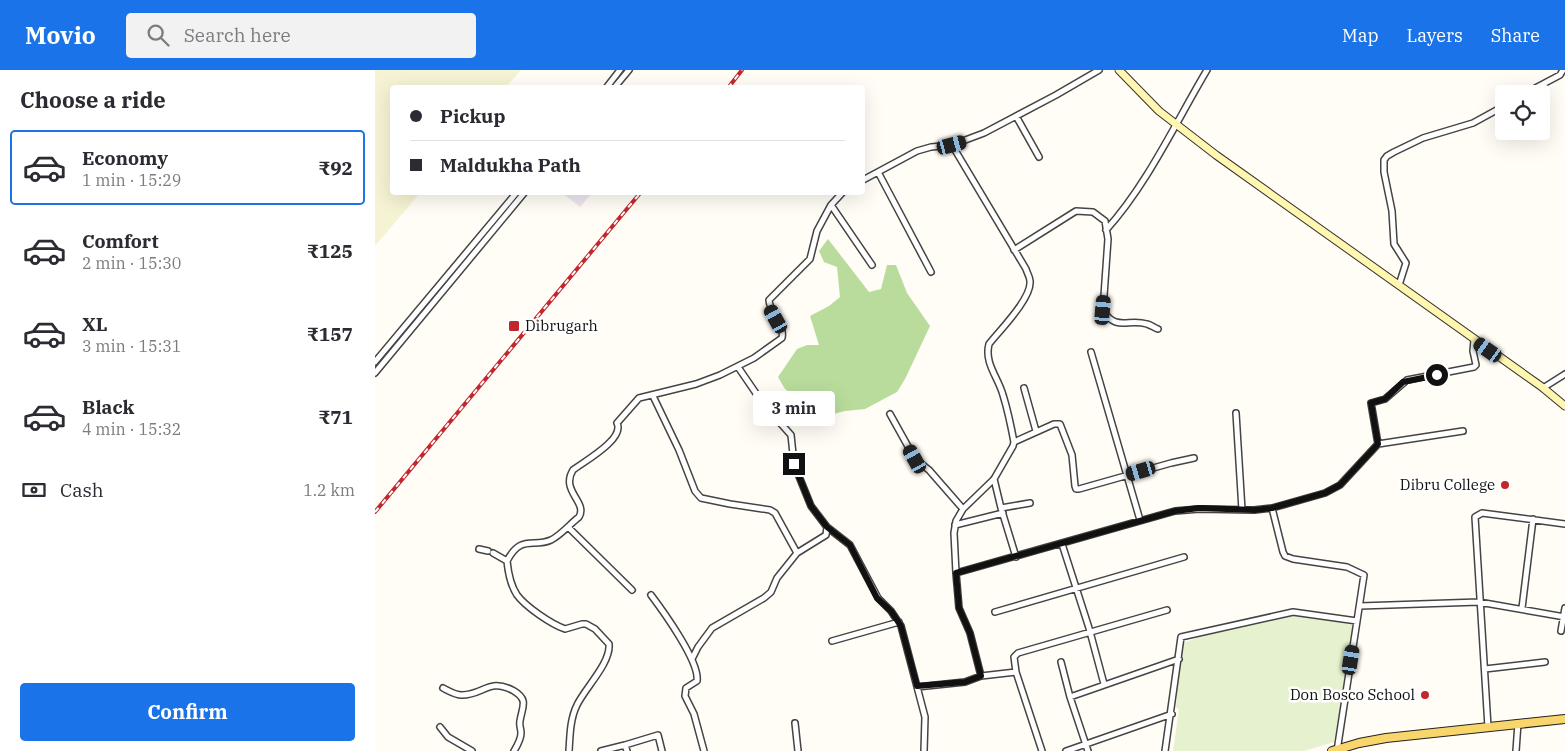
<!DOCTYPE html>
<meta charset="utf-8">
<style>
:root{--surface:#fff;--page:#f2f2f3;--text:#2b2b33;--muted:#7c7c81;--line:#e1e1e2;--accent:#1a73e8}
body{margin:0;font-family:"IBM Plex Serif",serif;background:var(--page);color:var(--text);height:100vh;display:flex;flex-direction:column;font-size:19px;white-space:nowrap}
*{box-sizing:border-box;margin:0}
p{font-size:16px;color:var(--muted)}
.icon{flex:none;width:28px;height:28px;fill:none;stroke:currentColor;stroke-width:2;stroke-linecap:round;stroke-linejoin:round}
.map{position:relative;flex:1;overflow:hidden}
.sheet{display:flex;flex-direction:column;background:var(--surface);width:375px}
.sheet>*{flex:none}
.top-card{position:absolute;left:15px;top:15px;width:475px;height:110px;border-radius:5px;box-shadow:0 5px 20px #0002;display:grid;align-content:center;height:110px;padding:0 20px;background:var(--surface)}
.tools{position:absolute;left:1120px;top:15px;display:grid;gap:10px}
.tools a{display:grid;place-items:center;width:55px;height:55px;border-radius:5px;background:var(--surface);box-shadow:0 5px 20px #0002;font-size:25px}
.end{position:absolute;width:22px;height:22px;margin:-11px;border:6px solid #111;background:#fff;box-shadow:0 0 0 2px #fff}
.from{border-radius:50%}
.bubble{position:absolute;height:35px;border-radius:5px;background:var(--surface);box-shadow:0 5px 20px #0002;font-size:16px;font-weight:800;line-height:35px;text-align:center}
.car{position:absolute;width:15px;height:30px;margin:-15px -8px;border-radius:6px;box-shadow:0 0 4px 1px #0007;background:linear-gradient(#222 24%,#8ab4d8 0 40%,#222 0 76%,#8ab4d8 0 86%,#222 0)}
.top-card b{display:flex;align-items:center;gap:18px;height:48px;font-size:19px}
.top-card b+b{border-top:1px solid var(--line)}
.top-card i{width:12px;height:12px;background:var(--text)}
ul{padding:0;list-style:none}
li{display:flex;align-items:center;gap:15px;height:75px;margin:0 10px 8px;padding:0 10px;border:2px solid transparent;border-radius:5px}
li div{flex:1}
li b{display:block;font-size:19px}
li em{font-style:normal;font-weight:800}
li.active{border-color:var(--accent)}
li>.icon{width:45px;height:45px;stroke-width:1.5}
h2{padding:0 20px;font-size:22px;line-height:60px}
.pay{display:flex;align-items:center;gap:12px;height:55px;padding:0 20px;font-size:19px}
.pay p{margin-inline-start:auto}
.action{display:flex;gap:10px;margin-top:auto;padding:10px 20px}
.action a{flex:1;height:58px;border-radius:5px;background:var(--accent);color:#fff;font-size:20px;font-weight:800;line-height:58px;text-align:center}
header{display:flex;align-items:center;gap:30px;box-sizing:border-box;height:70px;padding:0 25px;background:var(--accent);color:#fff}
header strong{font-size:24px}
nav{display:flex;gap:28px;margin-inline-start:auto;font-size:18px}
.search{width:350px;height:45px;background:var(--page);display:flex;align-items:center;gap:12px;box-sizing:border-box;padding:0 18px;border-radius:5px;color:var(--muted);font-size:19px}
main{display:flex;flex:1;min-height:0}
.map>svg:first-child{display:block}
</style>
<header>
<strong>Movio</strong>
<div class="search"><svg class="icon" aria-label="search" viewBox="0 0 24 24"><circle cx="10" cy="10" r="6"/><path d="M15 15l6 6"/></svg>Search here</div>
<nav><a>Map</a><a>Layers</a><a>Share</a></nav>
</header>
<main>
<section class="sheet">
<h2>Choose a ride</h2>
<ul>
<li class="active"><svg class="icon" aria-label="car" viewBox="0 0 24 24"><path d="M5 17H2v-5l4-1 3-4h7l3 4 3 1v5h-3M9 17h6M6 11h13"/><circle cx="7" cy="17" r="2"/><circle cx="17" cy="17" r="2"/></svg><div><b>Economy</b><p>1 min · 15:29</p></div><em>₹92</em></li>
<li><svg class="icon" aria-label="car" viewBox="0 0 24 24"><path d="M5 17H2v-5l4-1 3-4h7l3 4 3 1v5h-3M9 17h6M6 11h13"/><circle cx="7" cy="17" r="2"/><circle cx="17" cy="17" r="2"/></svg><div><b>Comfort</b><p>2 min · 15:30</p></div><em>₹125</em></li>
<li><svg class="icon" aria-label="car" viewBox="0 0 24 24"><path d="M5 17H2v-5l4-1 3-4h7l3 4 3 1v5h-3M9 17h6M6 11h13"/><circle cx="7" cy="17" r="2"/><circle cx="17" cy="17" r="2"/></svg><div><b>XL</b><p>3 min · 15:31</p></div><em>₹157</em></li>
<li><svg class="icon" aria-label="car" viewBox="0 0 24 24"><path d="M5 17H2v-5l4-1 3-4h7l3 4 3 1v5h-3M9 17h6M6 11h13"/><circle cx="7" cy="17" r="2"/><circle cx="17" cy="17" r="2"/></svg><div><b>Black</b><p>4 min · 15:32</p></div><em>₹71</em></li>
</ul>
<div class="pay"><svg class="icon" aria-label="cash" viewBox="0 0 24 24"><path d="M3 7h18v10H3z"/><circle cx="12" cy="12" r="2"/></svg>Cash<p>1.2 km</p></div>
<div class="action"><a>Confirm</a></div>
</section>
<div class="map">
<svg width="1190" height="681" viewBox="0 0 1190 681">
<rect width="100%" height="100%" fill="#fffdf5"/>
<!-- industrial -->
<path fill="#eee6ef" d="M187 123H217L205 137Z"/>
<!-- farmland -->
<path fill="#f6f3d4" d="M0 0H146L131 17 18 18V122L45 123 0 176Z"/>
<!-- forest -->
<path fill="#b9dc9c" d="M453 169 494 222 506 219 512 195H521L532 223 555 256 530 309 522 322 490 339 470 341 443 348 428 332 410 319 403 307 422 279 432 275H444L435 246 454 236 465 227 462 197 449 192 444 181Z"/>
<!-- pitch -->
<path fill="#e6f2cf" d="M922 543 982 556 959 672 929 681H798L804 640 801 637 806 574 834 563Z"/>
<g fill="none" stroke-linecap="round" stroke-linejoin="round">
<!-- street casing -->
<g stroke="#444" stroke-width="8">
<path id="street" d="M231 18 245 0
M239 18 254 0
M1149 24 1185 5 1188 0
M641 46 664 87
M577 75 651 199C652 203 655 207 655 211 657 228 625 260 614 274 609 293 623 307 628 325 633 341 636 356 639 372L638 376 619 409 588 439 581 451 579 463 581 503
M503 102 556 202
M488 110 542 81 556 77 577 75 609 63 681 25 724 0
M456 135 497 195
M731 160C772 115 801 52 832 0
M639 180 701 141 718 142 730 151 733 169 728 240C741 262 753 248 772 254 776 255 780 258 783 259
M1024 215 1031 193 1019 174 1017 141 1009 102V90L1012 86 1019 82 1048 68 1098 53 1129 36
M716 282 765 450
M0 292 142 122
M363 297 389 335 416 365 419 394 436 436 452 457 475 475 503 528 516 541 526 556 550 647 549 681
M0 303 150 122
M649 318 661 361
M1168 318 1190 304
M278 326 304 380 320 421 326 428 355 434 395 440 400 443 422 483
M861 343 867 440
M515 344 540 389 554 400 588 439
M639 372 679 354H685L697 385 700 416 701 419H704L796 393 819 388
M1003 374 996 333 1010 329 1032 310 1099 297 1101 295 1098 281 1099 270
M619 409 626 438 641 487
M626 438 655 433
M897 438 908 482 910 486 918 489 972 497 989 505 982 551
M580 455 628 443
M193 457 257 520
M687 474 714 558 729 614
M104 479 113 481
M118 483 132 491
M276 525C288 541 325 592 322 611L311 618 310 626 319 644 329 681
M985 536 1104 532 1190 547
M1147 538 1158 449
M620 542 809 487
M1186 561 1190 538
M457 571 524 552
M317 589 323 577 337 558 389 528 396 522 402 508 422 483 451 465 452 457
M686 592 695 627 713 681
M1110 599 1170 592
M606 606 595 563 584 538 581 503 800 441 824 439 879 440 897 438 950 423 965 415 1003 374 1088 361
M542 617 590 612 606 606 641 602
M68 618C74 621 80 625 87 625 109 625 114 607 139 621 154 630 147 637 145 651 144 656 146 658 146 663 146 669 142 676 139 681
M695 627 804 589
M420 653 423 681
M65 657 73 667 97 681
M1113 657 1100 447 1107 443 1190 454
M250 675 283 665 287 681
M194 681C195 666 195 649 202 635 210 618 236 593 234 574L220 559 211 554H207L190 559C176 554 151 537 142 525 136 516 133 501 132 491 146 464 158 478 176 470 186 465 195 454 204 447 213 432 185 421 198 400 210 391 250 369 242 353L264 328 321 314 345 305 379 288 407 268C410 254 395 244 394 230L435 189 442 161 456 135 468 122
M226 681 250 675 252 681
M667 681 641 602 639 587 643 583 792 540
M691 681 797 644
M790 681 806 567 918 542 982 551 962 681
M1141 681 1143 653"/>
</g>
<!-- secondary casing -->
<g stroke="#333" stroke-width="9">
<path id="secondary" d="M744 0 784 41 841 85 1167 317 1190 336"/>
</g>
<!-- primary casing -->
<g stroke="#222" stroke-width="10">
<path id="primary" d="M957 681 984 673 1011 668 1190 649"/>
</g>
<!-- street -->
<use href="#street" stroke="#fff" stroke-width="5"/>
<!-- secondary -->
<use href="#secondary" stroke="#fff6b0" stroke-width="7"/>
<!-- primary -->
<use href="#primary" stroke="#f9d66b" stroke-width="8"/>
<!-- rail casing -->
<g stroke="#c4262e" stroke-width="4">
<path id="rail" d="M353 18 367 0
M0 442 266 122"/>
</g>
<!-- rail -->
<use href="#rail" stroke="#fff" stroke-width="2" stroke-dasharray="5.5" stroke-linecap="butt"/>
</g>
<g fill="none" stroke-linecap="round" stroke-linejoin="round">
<!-- route -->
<path stroke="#111" stroke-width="6" d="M419 394 436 436 452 457 475 475 502 528 516 541 526 556 542 616 590 612 606 606 595 563 584 538 581 503 800 441 824 438 880 440 897 438 950 423 965 415 1003 374 996 333 1010 329 1028 312 1062 305"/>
</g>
<!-- markers -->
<g fill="#c4262e" stroke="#fff" stroke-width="2">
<rect x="133" y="250" width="12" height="12" rx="2.5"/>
<circle cx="1130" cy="415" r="5"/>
<circle cx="1050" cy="625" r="5"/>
</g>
<g text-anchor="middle" stroke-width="5" stroke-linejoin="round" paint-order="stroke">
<!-- poi labels -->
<g font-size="15" fill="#111" stroke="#fff" text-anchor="end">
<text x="150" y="261" text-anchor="start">Dibrugarh</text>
<text x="1120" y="420">Dibru College</text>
<text x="1040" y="630">Don Bosco School</text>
</g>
</g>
</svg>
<div class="tools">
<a><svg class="icon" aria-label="locate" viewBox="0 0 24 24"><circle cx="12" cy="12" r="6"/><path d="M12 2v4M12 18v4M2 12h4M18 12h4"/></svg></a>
</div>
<i class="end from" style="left:1062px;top:305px"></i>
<i class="end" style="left:419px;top:394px"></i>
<div class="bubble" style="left:378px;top:321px;width:82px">3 min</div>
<i class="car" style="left:577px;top:75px;rotate:75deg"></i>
<i class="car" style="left:728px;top:240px;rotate:5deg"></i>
<i class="car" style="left:401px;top:249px;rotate:331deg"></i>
<i class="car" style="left:1113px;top:280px;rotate:305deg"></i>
<i class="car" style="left:540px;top:389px;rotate:331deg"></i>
<i class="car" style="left:766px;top:401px;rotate:254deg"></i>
<i class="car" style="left:976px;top:590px;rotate:9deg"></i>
<div class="top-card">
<b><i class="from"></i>Pickup</b>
<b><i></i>Maldukha Path</b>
</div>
</div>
</main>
